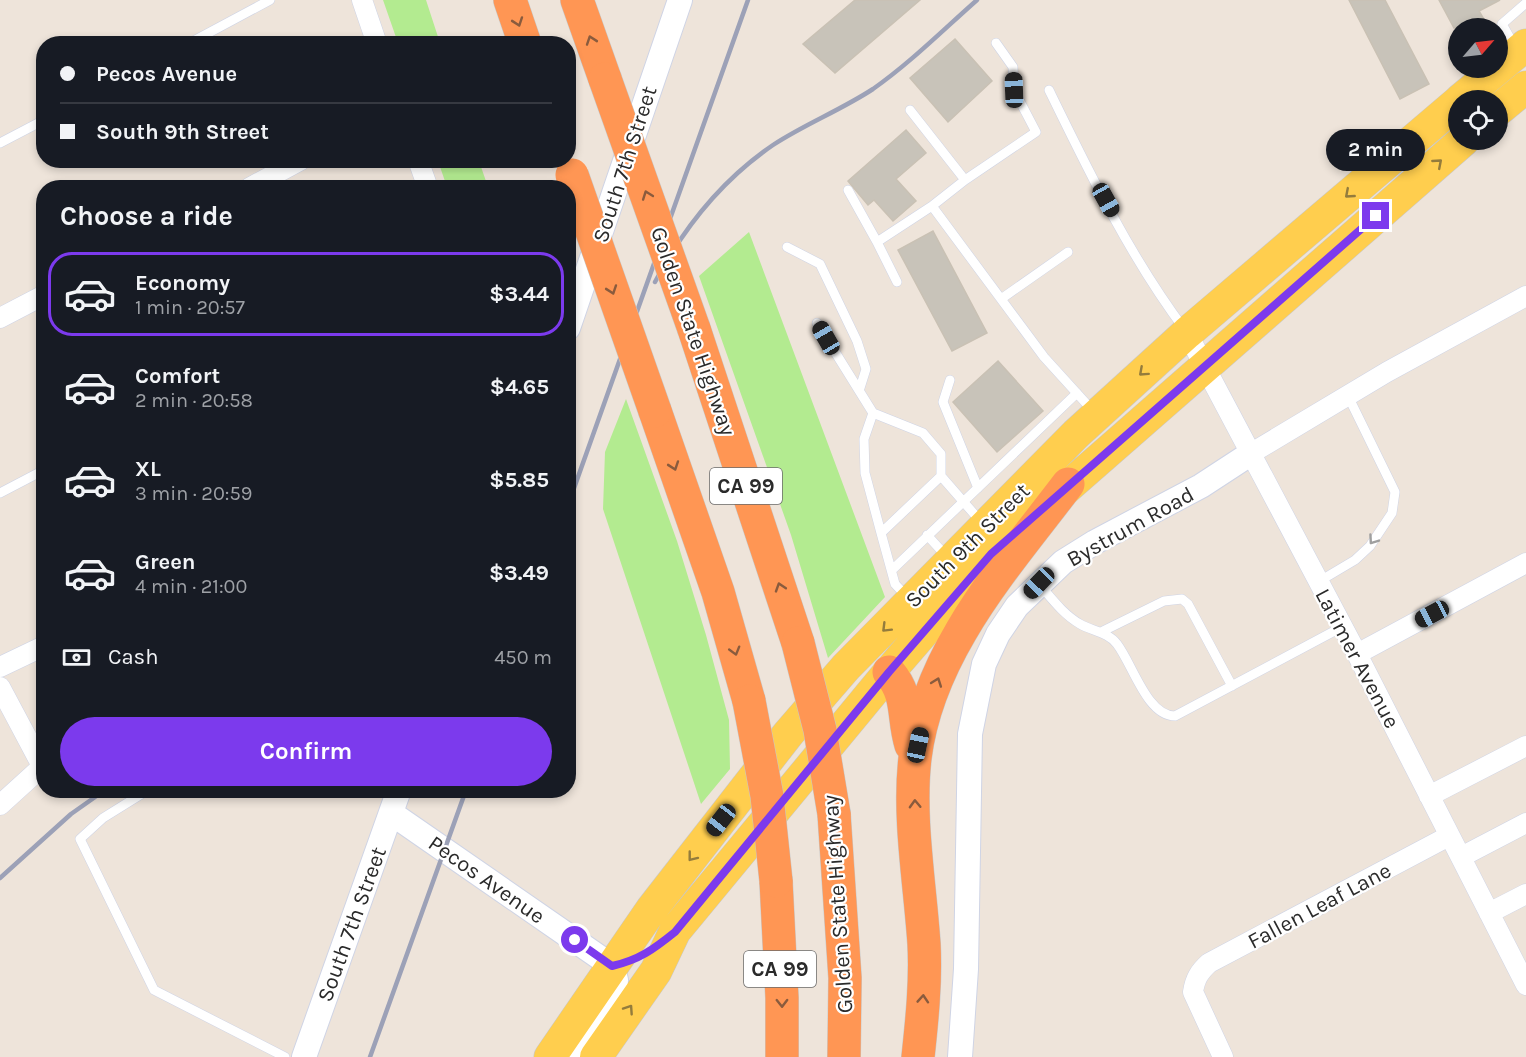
<!DOCTYPE html>
<meta charset="utf-8">
<style>
:root{--surface:#171b24;--page:#242831;--text:#f1f3f6;--muted:#9ea1a6;--line:#363941;--accent:#7c3aed}
body{margin:0;font-family:Karla,sans-serif;background:var(--page);color:var(--text);height:100vh;display:flex;flex-direction:column;font-size:22px;white-space:nowrap}
*{box-sizing:border-box;margin:0}
p{font-size:20px;color:var(--muted)}
.icon{flex:none;width:33px;height:33px;fill:none;stroke:currentColor;stroke-width:2;stroke-linecap:round;stroke-linejoin:round}
.map{position:relative;flex:1;overflow:hidden}
.side{position:absolute;left:36px;top:180px;width:540px;height:618px;display:flex;flex-direction:column;background:var(--surface);border-radius:24px;box-shadow:0 3px 9px #0003}
.side>*{flex:none}
.banner{position:absolute;left:36px;top:36px;width:540px;height:132px;border-radius:24px;box-shadow:0 3px 9px #0003;display:grid;align-content:center;height:132px;padding:0 24px;background:var(--surface)}
.needle{width:39px;rotate:62deg}
.tools{position:absolute;left:1448px;top:18px;display:grid;gap:12px}
.tools a{display:grid;place-items:center;width:60px;height:60px;border-radius:50%;background:var(--surface);box-shadow:0 3px 9px #0003;font-size:30px}
.end{position:absolute;width:27px;height:27px;margin:-14px;border:8px solid #7c3aed;background:#fff;box-shadow:0 0 0 3px #fff}
.from{border-radius:50%}
.bubble{position:absolute;height:42px;border-radius:21px;background:var(--surface);box-shadow:0 3px 9px #0003;font-size:20px;font-weight:700;line-height:42px;text-align:center}
.car{position:absolute;width:18px;height:36px;margin:-18px -9px;border-radius:8px;box-shadow:0 0 4px 2px #0007;background:linear-gradient(#222 24%,#8ab4d8 0 40%,#222 0 76%,#8ab4d8 0 86%,#222 0)}
.banner b{display:flex;align-items:center;gap:21px;height:57px;font-size:22px}
.banner b+b{border-top:2px solid var(--line)}
.banner i{width:15px;height:15px;background:var(--text)}
ul{padding:0;list-style:none}
li{display:flex;align-items:center;gap:18px;height:84px;margin:0 12px 9px;padding:0 12px;border:3px solid transparent;border-radius:24px}
li div{flex:1}
li b{display:block;font-size:22px}
li em{font-style:normal;font-weight:700}
li.current{border-color:var(--accent)}
li>.icon{width:54px;height:54px;stroke-width:1.5}
h2{padding:0 24px;font-size:27px;line-height:72px}
.pay{display:flex;align-items:center;gap:15px;height:66px;padding:0 24px;font-size:22px}
.pay p{margin-inline-start:auto}
.button{display:flex;gap:12px;margin-top:auto;padding:12px 24px}
.button a{flex:1;height:69px;border-radius:36px;background:var(--accent);color:#fff;font-size:24px;font-weight:700;line-height:69px;text-align:center}
.map>svg:first-child{display:block}
</style>
<div class="map">
<svg width="1526" height="1057" viewBox="0 0 1526 1057">
<rect width="100%" height="100%" fill="#eee4da"/>
<!-- green -->
<path fill="#b3eb90" d="M383 0H426L440 43H398Z
M438 161H479L488 187H447Z
M749 232 885 597 828 658 791 535 699 276Z
M626 399 677 541 706 635 729 720 730 769 701 804 603 509 605 452Z"/>
<!-- building -->
<path fill="#c8c3b9" stroke="#c9c1b4" stroke-width="1.5" d="M855 0H920L835 73 803 44Z
M1349 0H1385L1429 84 1400 99Z
M1439 0H1500L1479 11 1489 28H1454Z
M955 39 992 81 948 122 910 78Z
M906 130 926 153 896 179 916 201 893 221 874 200 868 205 848 181Z
M933 231 987 333 952 351 898 250Z
M998 361 1043 411 997 452 953 402Z"/>
<g fill="none" stroke-linecap="round" stroke-linejoin="round">
<!-- service casing -->
<g stroke="#cfd4e5" stroke-width="10">
<path id="service" d="M996 43 1013 67 1014 90 1036 132 965 180 932 206 1044 357 1093 411
M188 44 270 0
M1515 47 1502 24 1526 3
M1049 90C1089 172 1130 257 1185 330
M910 110 965 180
M0 143 44 120
M848 190 877 242 932 206
M877 242 897 282
M787 247 820 264 857 341 866 369 860 388
M1001 299 1068 252
M817 323 873 413 864 439 865 473 881 533
M950 380 943 402 978 488
M873 413 923 433 941 454V476
M0 493 44 470
M927 535 948 558
M892 570 1077 393
M1318 582 1355 560 1370 546 1392 513 1395 492 1349 398
M1040 585C1052 599 1064 615 1080 624 1092 631 1108 632 1117 644 1133 665 1147 716 1175 716L1342 627
M908 598 895 584 881 533 941 476 982 523
M1101 632 1164 601 1182 599 1188 604 1232 686
M148 790 103 818 80 839 154 990 285 1057"/>
</g>
<!-- minor casing -->
<g stroke="#cfd4e5" stroke-width="21">
<path id="minor" d="M362 0 377 44
M418 160 428 188
M249 188 301 160
M0 318 44 295
M1187 333 1357 654 1526 985
M1250 454 1387 372 1526 296
M1357 654 1526 563
M0 667 44 646
M0 687 42 766
M1429 796 1526 746
M0 805 44 765
M1461 857 1526 823
M1489 913 1526 894
M1223 1057 1193 992C1195 979 1199 972 1209 963L1449 836"/>
</g>
<!-- tertiary casing -->
<g stroke="#cfd4e5" stroke-width="26">
<path id="tertiary" d="M568 328 680 0
M391 813 612 966 616 980 615 992 571 1057
M304 1057 399 790
M960 1057 966 969 970 734 984 664 998 634 1017 606 1063 562 1095 542 1201 486 1250 454"/>
</g>
<!-- primary casing -->
<g stroke="#c8c8c8" stroke-width="33">
<path id="primary" d="M1460 100 1526 45
M1497 111 1526 87
M550 1057 651 910 788 734 846 667 1076 434 1187 333 1458 102
M596 1057 656 971 675 931 889 672 991 554 1464 140"/>
</g>
<!-- motorway casing -->
<g stroke="#c8c8c8" stroke-width="34">
<path id="motorway" d="M510 0 525 44
M577 0 605 79
M694 329 798 643
M655 411 718 592 749 701
M889 672C910 697 902 716 911 745
M834 814 845 978 844 1057
M776 881 782 998V1057
M918 1057C922 1020 926 981 924 944 920 884 908 817 915 758 928 651 1006 566 1068 484"/>
</g>
<!-- service -->
<use href="#service" stroke="#fff" stroke-width="9"/>
<!-- minor -->
<use href="#minor" stroke="#fff" stroke-width="20"/>
<!-- tertiary -->
<use href="#tertiary" stroke="#fff" stroke-width="24"/>
<!-- primary -->
<use href="#primary" stroke="#ffce4e" stroke-width="32"/>
<!-- motorway -->
<use href="#motorway" stroke="#ff9654" stroke-width="33"/>
<!-- rail -->
<path stroke="#9ca1b7" stroke-width="4.5" d="M655 282C684 227 722 180 773 145 805 124 841 110 873 89 910 63 943 30 977 0
M568 505 748 0
M0 878 71 814 105 790
M370 1057 466 790"/>
<!-- motorway-bridge casing -->
<g stroke="#c8c8c8" stroke-width="34" stroke-linecap="butt">
<path id="motorway-bridge" d="M605 79 694 329
M572 175 655 411
M798 643 820 730 834 814
M749 701 767 796 776 881"/>
</g>
<!-- motorway-bridge -->
<use href="#motorway-bridge" stroke="#ff9654" stroke-width="33"/>
</g>
<!-- one-way arrows -->
<defs><path id="oneway-chevron" d="M-2-3.5L2.5 0L-2 3.5" fill="none" stroke-width="1.6" stroke-linecap="round" stroke-linejoin="round" transform="scale(1.5)"/></defs>
<g stroke="#8a5b3d">
<use href="#oneway-chevron" transform="translate(518 22) rotate(71)"/>
<use href="#oneway-chevron" transform="translate(591 40) rotate(-109)"/>
<use href="#oneway-chevron" transform="translate(647 195) rotate(-110)"/>
<use href="#oneway-chevron" transform="translate(612 290) rotate(71)"/>
<use href="#oneway-chevron" transform="translate(674 466) rotate(71)"/>
<use href="#oneway-chevron" transform="translate(780 587) rotate(-108)"/>
<use href="#oneway-chevron" transform="translate(735 651) rotate(74)"/>
<use href="#oneway-chevron" transform="translate(937 682) rotate(-70)"/>
<use href="#oneway-chevron" transform="translate(915 804) rotate(-92)"/>
<use href="#oneway-chevron" transform="translate(923 999) rotate(-86)"/>
<use href="#oneway-chevron" transform="translate(782 1003) rotate(89)"/>
</g>
<g stroke="#947c3c">
<use href="#oneway-chevron" transform="translate(1438 163) rotate(-41)"/>
<use href="#oneway-chevron" transform="translate(1349 194) rotate(139)"/>
<use href="#oneway-chevron" transform="translate(1143 372) rotate(138)"/>
<use href="#oneway-chevron" transform="translate(886 628) rotate(135)"/>
<use href="#oneway-chevron" transform="translate(692 857) rotate(128)"/>
<use href="#oneway-chevron" transform="translate(629 1009) rotate(-56)"/>
</g>
<use stroke="#9f9f9f" href="#oneway-chevron" transform="translate(1373 540) rotate(125)"/>
<g fill="none" stroke-linecap="round" stroke-linejoin="round">
<!-- route -->
<path stroke="#7c3aed" stroke-width="8" d="M575 940 612 966C639 960 654 949 675 932L889 672 991 554 1376 216"/>
</g>
<g text-anchor="middle" stroke-width="4.5" stroke-linejoin="round" paint-order="stroke">
<!-- shield labels -->
<g fill="#fff" stroke="#6a6a6a" stroke-width="1.5">
<rect x="710" y="468" width="72" height="36" rx="4.5"/>
<rect x="744" y="951" width="72" height="36" rx="4.5"/>
</g>
<g font-size="21" font-weight="bold" fill="#2a2a2a">
<text x="746" y="493">CA 99</text>
<text x="780" y="976">CA 99</text>
</g>
<!-- street labels -->
<g font-size="22" fill="#2a2a2a" stroke="#fff">
<text transform="translate(624 164) rotate(-72)" y="8">South 7th Street</text>
<text transform="translate(694 331) rotate(71)" y="8">Golden State Highway</text>
<text transform="translate(1130 526) rotate(-29)" y="8">Bystrum Road</text>
<text transform="translate(967 545) rotate(-45)" y="8">South 9th Street</text>
<text transform="translate(1358 658) rotate(62)" y="8">Latimer Avenue</text>
<text transform="translate(487 879) rotate(35)" y="8">Pecos Avenue</text>
<text transform="translate(837 904) rotate(-94)" y="8">Golden State Highway</text>
<text transform="translate(1319 905) rotate(-28)" y="8">Fallen Leaf Lane</text>
<text transform="translate(351 924) rotate(-70)" y="8">South 7th Street</text>
</g>
</g>
</svg>
<div class="tools">
<a><svg class="needle" viewBox="-14 -14 28 28"><path d="M0-13l5 13h-10z" fill="#e53935"/><path d="M0 13l5-13h-10z" fill="#9ea1a6"/></svg></a>
<a><svg class="icon" aria-label="locate" viewBox="0 0 24 24"><circle cx="12" cy="12" r="6"/><path d="M12 2v4M12 18v4M2 12h4M18 12h4"/></svg></a>
</div>
<i class="end from" style="left:575px;top:940px"></i>
<i class="end" style="left:1376px;top:216px"></i>
<div class="bubble" style="left:1326px;top:129px;width:99px">2 min</div>
<i class="car" style="left:1014px;top:90px;rotate:358deg"></i>
<i class="car" style="left:1106px;top:200px;rotate:151deg"></i>
<i class="car" style="left:826px;top:338px;rotate:330deg"></i>
<i class="car" style="left:1039px;top:583px;rotate:224deg"></i>
<i class="car" style="left:1432px;top:614px;rotate:242deg"></i>
<i class="car" style="left:918px;top:745px;rotate:12deg"></i>
<i class="car" style="left:721px;top:820px;rotate:218deg"></i>
<div class="banner">
<b><i class="from"></i>Pecos Avenue</b>
<b><i></i>South 9th Street</b>
</div>
<section class="side">
<h2>Choose a ride</h2>
<ul>
<li class="current"><svg class="icon" aria-label="car" viewBox="0 0 24 24"><path d="M5 17H2v-5l4-1 3-4h7l3 4 3 1v5h-3M9 17h6M6 11h13"/><circle cx="7" cy="17" r="2"/><circle cx="17" cy="17" r="2"/></svg><div><b>Economy</b><p>1 min · 20:57</p></div><em>$3.44</em></li>
<li><svg class="icon" aria-label="car" viewBox="0 0 24 24"><path d="M5 17H2v-5l4-1 3-4h7l3 4 3 1v5h-3M9 17h6M6 11h13"/><circle cx="7" cy="17" r="2"/><circle cx="17" cy="17" r="2"/></svg><div><b>Comfort</b><p>2 min · 20:58</p></div><em>$4.65</em></li>
<li><svg class="icon" aria-label="car" viewBox="0 0 24 24"><path d="M5 17H2v-5l4-1 3-4h7l3 4 3 1v5h-3M9 17h6M6 11h13"/><circle cx="7" cy="17" r="2"/><circle cx="17" cy="17" r="2"/></svg><div><b>XL</b><p>3 min · 20:59</p></div><em>$5.85</em></li>
<li><svg class="icon" aria-label="car" viewBox="0 0 24 24"><path d="M5 17H2v-5l4-1 3-4h7l3 4 3 1v5h-3M9 17h6M6 11h13"/><circle cx="7" cy="17" r="2"/><circle cx="17" cy="17" r="2"/></svg><div><b>Green</b><p>4 min · 21:00</p></div><em>$3.49</em></li>
</ul>
<div class="pay"><svg class="icon" aria-label="cash" viewBox="0 0 24 24"><path d="M3 7h18v10H3z"/><circle cx="12" cy="12" r="2"/></svg>Cash<p>450 m</p></div>
<div class="button"><a>Confirm</a></div>
</section>
</div>
